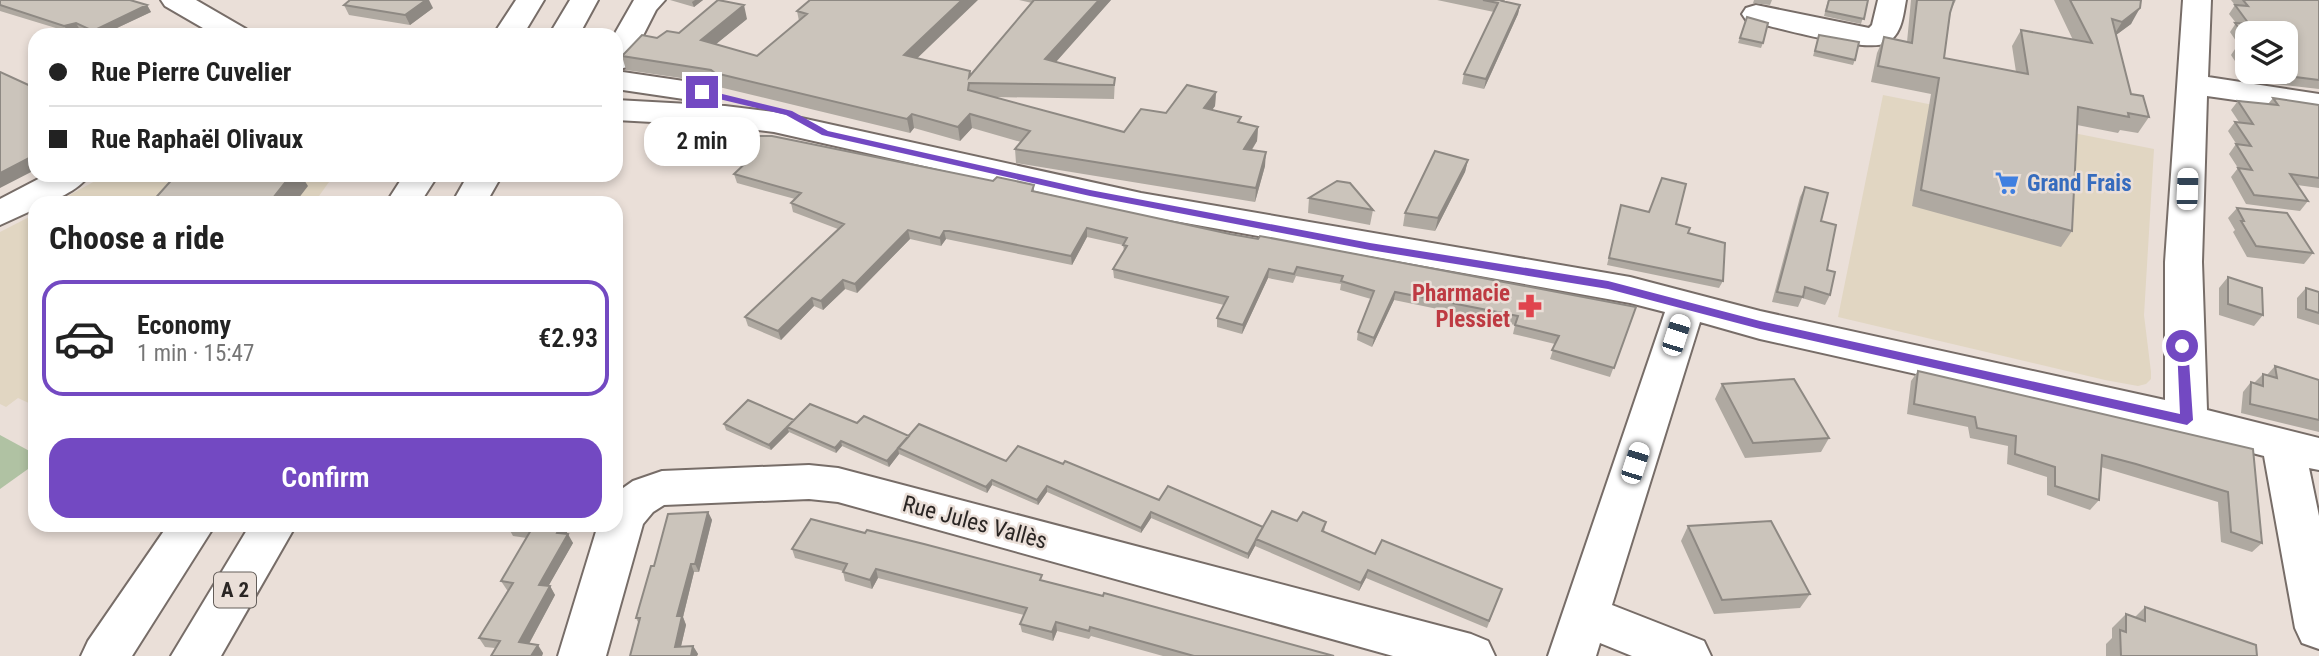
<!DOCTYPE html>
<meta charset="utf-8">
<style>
:root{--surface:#fff;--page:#f6f6f6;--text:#222;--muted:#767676;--line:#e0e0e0;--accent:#7349c2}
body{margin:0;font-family:"Roboto Condensed",sans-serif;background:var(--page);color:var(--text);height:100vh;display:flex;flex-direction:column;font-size:26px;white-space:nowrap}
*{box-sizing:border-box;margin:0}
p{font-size:23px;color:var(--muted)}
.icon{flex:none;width:38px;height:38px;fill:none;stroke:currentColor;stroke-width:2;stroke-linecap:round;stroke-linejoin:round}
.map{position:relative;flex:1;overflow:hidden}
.sheet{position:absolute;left:28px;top:196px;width:595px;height:336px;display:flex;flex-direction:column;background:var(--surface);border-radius:21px;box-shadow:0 4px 10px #0003}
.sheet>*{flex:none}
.guide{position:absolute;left:28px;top:28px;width:595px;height:154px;border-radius:21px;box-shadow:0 4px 10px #0003;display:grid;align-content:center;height:154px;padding:0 21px;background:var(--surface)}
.controls{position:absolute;left:2235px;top:21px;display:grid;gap:14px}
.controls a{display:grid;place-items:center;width:63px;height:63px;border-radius:14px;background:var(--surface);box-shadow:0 4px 10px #0003;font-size:35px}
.end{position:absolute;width:32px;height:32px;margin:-16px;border:9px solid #7349c2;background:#fff;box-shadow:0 0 0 4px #fff}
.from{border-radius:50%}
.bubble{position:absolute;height:49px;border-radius:21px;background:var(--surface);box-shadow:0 4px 10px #0003;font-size:23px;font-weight:600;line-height:49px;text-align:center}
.car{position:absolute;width:21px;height:42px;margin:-21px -10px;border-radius:9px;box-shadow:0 0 5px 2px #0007;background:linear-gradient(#fff 24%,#345 0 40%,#fff 0 76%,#345 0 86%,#fff 0)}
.guide b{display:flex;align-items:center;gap:24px;height:66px;font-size:26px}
.guide b+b{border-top:2px solid var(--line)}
.guide i{width:18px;height:18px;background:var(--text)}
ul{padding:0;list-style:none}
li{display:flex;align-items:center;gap:21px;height:116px;margin:0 14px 10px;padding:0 7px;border:4px solid transparent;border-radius:21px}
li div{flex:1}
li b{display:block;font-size:26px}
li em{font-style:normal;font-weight:600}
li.current{border-color:var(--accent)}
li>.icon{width:63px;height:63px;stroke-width:1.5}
h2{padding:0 21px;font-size:32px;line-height:84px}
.cta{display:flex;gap:14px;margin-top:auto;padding:14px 21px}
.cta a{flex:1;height:80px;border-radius:21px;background:var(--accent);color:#fff;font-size:28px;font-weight:600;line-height:80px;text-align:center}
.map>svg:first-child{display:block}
</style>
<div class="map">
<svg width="2319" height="656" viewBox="0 0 2319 656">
<rect width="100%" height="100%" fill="#eadfd8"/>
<!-- commercial -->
<path fill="#e1d6c2" d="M1883 95 2154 149 2144 315 2151 372V379L2146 384 2138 386 2105 380 1838 317Z
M106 175H334L314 203H55Z
M35 214V406L18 398 6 407 0 404V232Z"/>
<!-- green -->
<path fill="#b0c2a3" d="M0 435 35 454V464L0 489Z"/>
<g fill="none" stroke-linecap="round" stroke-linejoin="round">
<!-- minor casing -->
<g stroke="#776d68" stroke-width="4">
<path id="minor" d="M161 0H196L246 29 251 35H215L165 6Z
M634 0H665L656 10 627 67 616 70 614 35Z
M1878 0H1906C1903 16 1902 35 1886 43 1867 53 1780 28 1756 23L1746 20 1742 14 1746 8 1756 5 1869 28 1872 25Z
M2183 0H2211L2208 77 2319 94V112L2207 96 2202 262 2207 410 2319 438V470L2309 468 2319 516V649L2302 643 2295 628 2264 456 2148 426 1760 339 1700 322 1612 605 1704 641 1711 656H1632L1600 643 1596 656H1548L1665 312 1630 303 1141 215 774 132 725 126 616 120V100L725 106 774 112 1141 193 1630 277 1760 311 2165 400V262Z
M616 71 704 84 715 86 720 93 715 100 704 102 616 89Z
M46 175H89C79 190 53 203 35 203V209L0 225V199Z
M809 465 838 468 1471 634 1488 641 1495 656H1393L838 502 809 499 664 505 653 512 643 524 606 656H558L598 525H616V493L633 481 662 471Z"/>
</g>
<!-- highway casing -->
<g stroke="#776d68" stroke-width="4">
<path id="highway" d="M516 0H544L523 35H493Z
M570 0H598L579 35H549Z
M404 175H438L420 203H386Z
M468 175H502L486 203H452Z
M168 525H215L132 656H81L88 641Z
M250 525H296L221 656H171Z"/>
</g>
<!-- minor -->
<use href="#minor" fill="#fff" fill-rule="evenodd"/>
<!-- highway -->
<use href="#highway" fill="#fff" fill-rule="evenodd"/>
</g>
<!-- wall -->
<path fill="#afa9a1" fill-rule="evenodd" d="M0 0 147 5 151 12 102 35H92L80 30 69 32 0 11Z
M670 0H703L694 7Z
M810 0 917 58 971 76 1032 3 1019 0H1111L1056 62 1115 78 1114 99 994 97 1124 132 1216 92 1215 106 1212 110 1241 123 1258 127 1257 141 1252 150 1265 166 1255 202 1016 163 1015 149 1021 142 972 128 960 141 914 128 910 133 719 87 715 83 626 70 622 56 657 38 747 19 716 44 757 56 799 21 797 11Z
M1437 0H1505V2L1520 5 1518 14 1484 89 1462 84 1464 74 1494 12Z
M1754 0H1772L1770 5 1753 3Z
M1828 0H1868L1861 24 1824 16Z
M1911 0H1956L1951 10 1944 58 2016 72 2012 46 2021 30 2073 40 2054 0H2141L2131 24 2116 35 2131 94 2149 117 2138 133 2120 130 2118 133 2077 125 2072 231 2061 247 1912 206 1931 94 1871 82 1877 53 1884 37 1907 42Z
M2231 0H2319V89L2248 81 2231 55 2237 46 2240 47 2230 32 2236 23 2229 14 2235 5ZM2247 33 2286 72H2247Z
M344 5 433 8 410 25 349 15Z
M1747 17 1763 43 1761 48 1738 43Z
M1819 35 1855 60 1853 65 1813 56Z
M2273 98 2319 105V188L2297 185 2308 201 2300 211 2246 204 2231 177 2238 168 2229 154 2236 144 2237 145 2228 131 2235 122H2239L2231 110 2238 101 2268 104Z
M732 136 993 181 1034 185V191L1230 234 1636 307 1610 377 1550 359 1555 344 1513 334 1515 325 1394 300 1372 347 1357 340 1358 332 1371 299 1340 290 1341 284 1296 276 1293 283 1268 278 1242 334 1217 327V318L1224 305 1114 278 1113 269 1124 251 1123 245 1087 237 1072 265 951 240 946 239 941 246 910 239 857 293 845 289 823 310 814 306 781 340 748 326 745 317 838 229 793 212 791 203 795 199 737 183 734 174 744 165H726L723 156Z
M1468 160 1465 172 1435 231 1403 226 1405 213Z
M1805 187 1821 221 1830 295 1825 305 1802 298 1798 307 1772 302 1800 197Z
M1309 198 1373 210 1370 225 1308 213Z
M1621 205 1676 224 1688 233 1723 281 1719 288 1607 265Z
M2237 208 2313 253 2304 264 2247 257 2233 232 2235 230 2228 218Z
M2228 277 2263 315 2254 326 2219 315V288Z
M2306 288 2319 292V325L2297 318V298Z
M2275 366 2319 380V432L2241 413 2243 392 2251 382 2254 383 2263 374 2267 375Z
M1918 371 2253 449 2262 543 2252 552 2221 542 2218 502 2101 467 2099 500 2090 510 2047 495V477L2007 464 2008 446 1970 438 1968 427 1907 414 1911 381Z
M1722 384 1829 438 1821 452 1745 458 1715 399Z
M794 420 857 423 1006 461 1063 464 1159 500 1263 527 1297 521 1326 522 1324 532 1375 554 1502 589 1487 628 1366 578 1359 591 1255 546 1248 559 1151 518 1141 533 1047 492 1038 505 992 485 987 493 899 454 889 467 842 446 836 453 789 432 771 450 726 430 724 424Z
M708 512 712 520 699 572H694L683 617 686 625 681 646H693L698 654 697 656H630L639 624 636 618 654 566Z
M509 525H571L566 534 573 543 548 586H550L555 595 529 644 543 653 542 656H491L495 648 485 647 479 638 508 590H507L501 581 527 538 513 536 508 527Z
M1688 526 1810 594 1800 608 1714 614 1681 541Z
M792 549 1042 580 1334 656H1163L1091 636 1089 639 1057 631 1053 641 1022 632 1020 624 1024 615 878 578 872 589 845 581 843 572V571L795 558Z
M2145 607 2257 656H2106V644L2112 638V628L2126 614 2135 617Z"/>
<!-- shaded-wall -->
<path fill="#8e8983" d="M426 0H429L433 8 410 25 405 15Z
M695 0H703L694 7 692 2Z
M962 0H978L906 69 904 55Z
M1099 0H1111L1046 73 1045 59Z
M147 5 151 12 102 35H96L93 31Z
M744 5 747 19 705 53 701 40Z
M1520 5 1518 14 1484 89 1486 79Z
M2140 8 2131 24 2112 38 2122 22Z
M76 23 80 30 69 32 64 26Z
M1216 92 1215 106 1203 122 1204 108Z
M912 114 914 128 910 133 907 119Z
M970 114 972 128 960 141 958 127Z
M1258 127 1257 141 1243 163 1244 149Z
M1266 152 1265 166 1255 202 1256 188Z
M35 155V170L0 188V173Z
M1468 160 1465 172 1435 231 1438 218Z
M291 175H301L308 186 295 203H269Z
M1087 228V237L1072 265 1071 256Z
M908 230 910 239 857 293 855 284Z
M944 231 946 239 941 246 940 238Z
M1269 269 1268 278 1242 334 1243 325Z
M843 280 845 289 823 310 821 301Z
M1395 292 1394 300 1372 347 1374 338Z
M812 298 814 306 781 340 778 331Z
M794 420 787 427 789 432 771 450 769 445Z
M909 436 898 448 899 454 889 467 887 461Z
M841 441 842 446 836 453 835 448Z
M992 480V485L987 493 986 487Z
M1047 486V492L1038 505 1037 500Z
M708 512 712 520 699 572 695 564Z
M1151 512V518L1141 533V528Z
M561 525H571L562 542 557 533Z
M568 534 573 543 544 594 539 585Z
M1256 541 1255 546 1248 559V554Z
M691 564 694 572 683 617 686 625 679 655 675 647 677 616Z
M876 569 878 578 872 589 870 580Z
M1368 570 1366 578 1359 591 1361 583Z
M550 586 555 595 525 651 519 642Z
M1056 622 1057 631 1053 641 1052 632Z
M538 645 543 653 542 656H531Z
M693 646 698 654 697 656H691Z"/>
<!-- building -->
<path fill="#cbc4bb" stroke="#8e8983" stroke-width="2" d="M0 0H130L147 5 93 31 76 23 64 26 0 5Z
M350 0H426L405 15 344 5Z
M718 0 744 5 701 40 757 56 807 14 797 11 810 0H962L904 55 970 71 969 77 1034 0H1099L1045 59 1115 78 1114 85 969 83 968 90 1124 132 1141 109 1166 113 1187 85 1216 92 1204 108 1241 117 1238 122 1258 127 1244 149 1266 152 1256 188 1015 149 1030 131 970 114 958 127 912 114 907 119 715 73 711 70 622 56 642 35 657 38 667 31 679 33Z
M1483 0H1503L1502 1 1520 5 1486 79 1464 74 1498 3Z
M1829 0H1868L1864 19 1826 11Z
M1917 0H1954L1950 13 1944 58 2028 74 2021 30 2092 43 2070 0H2141L2140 8 2122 22 2112 19 2131 94 2143 96 2149 117 2128 113 2129 117 2078 107 2072 231 1921 190 1939 78 1878 66 1884 37 1912 43Z
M2243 0H2319V80L2255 72H2286V33H2247V39L2235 23 2249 24 2235 5 2248 6Z
M1747 17 1768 23 1763 43 1740 38Z
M1819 35 1859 42 1855 60 1815 51Z
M2237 46 2247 48V61Z
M0 72 35 88V155L0 173Z
M2273 98 2319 105V178L2290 174 2308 201 2254 195 2238 168 2252 170 2236 144 2251 146 2235 122 2253 124 2238 101 2278 105Z
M732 136H772L993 181 997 177 1034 185 1032 191 1230 234 1258 239 1260 236 1636 307 1614 368 1552 350 1559 336 1515 325 1518 316 1395 292 1374 338 1358 332 1374 291 1341 281 1343 276 1297 267 1294 274 1269 269 1243 325 1217 318 1228 297 1113 269 1127 246 1123 245 1127 238 1087 228 1071 256 949 231H944L940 238 908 230 855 284 843 280 821 301 812 298 778 331 745 317 844 224 791 203 801 193 734 174 753 156H723Z
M1435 151 1468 160 1438 218 1405 213Z
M176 175H291L269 203H151Z
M1662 178 1686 184 1676 224 1690 228 1688 233 1725 243 1723 281 1609 258 1621 205 1649 212Z
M1337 181 1350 183 1373 210 1309 198Z
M1805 187 1828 193 1821 221 1836 225 1827 270 1835 272 1830 295 1805 287 1803 297 1777 292Z
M2237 208 2287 213 2313 253 2256 246 2241 221H2244Z
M2228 277 2262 288 2263 315 2228 304Z
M2306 288 2319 292V313L2306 309Z
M2275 366 2319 380V420L2250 404 2251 382 2263 386V374L2277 378Z
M1918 371 2253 449 2262 543 2231 532 2228 492 2136 464 2102 455 2099 500 2055 486V467L2015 454 2016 436 1977 428 1975 417 1914 404Z
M1794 379 1829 438 1753 443 1722 384Z
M748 400 794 420 769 445 724 424Z
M810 404 857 423 864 416 909 436 887 461 841 441 835 448 787 427Z
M919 424 1006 461 1018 446 1063 464 1065 461 1159 500 1168 486 1263 527 1248 554 1151 512 1141 528 1047 486 1037 500 992 480 986 487 898 448Z
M1272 511 1297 521 1303 512 1326 522 1322 531 1375 554 1382 540 1502 589 1489 621 1368 570 1361 583 1256 539Z
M708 512 695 564H691L677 616H682L675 647 693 646 691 656H630L640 618H636L651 566H654L668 514Z
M811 519 865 533 867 530 924 544 1042 575 1040 580 1103 596 1104 593 1334 656H1194L1090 627 1089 631 1056 622 1052 632 1020 624 1027 608 876 569 870 580 843 572 847 564 792 549Z
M1771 521 1810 594 1722 600 1688 526Z
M509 525H561L557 533 568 534 539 585 550 586 519 642 538 645 531 656H491L500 641 479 638 513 583 501 581 531 530 508 527Z
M2145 607 2256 645 2257 656H2121L2120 630 2126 632V614L2145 621Z"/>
<!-- route -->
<path fill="#7349c2" d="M702 89 792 111 828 131 1090 190 1370 243 1608 281 1760 321 2180 414 2177 346 2182 342 2188 346 2193 420 2187 425 1760 329 1608 289 1370 250 1090 196 822 135 786 115 698 94V90Z"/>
<!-- icons -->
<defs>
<g id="supermarket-bare" transform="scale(1.89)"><path d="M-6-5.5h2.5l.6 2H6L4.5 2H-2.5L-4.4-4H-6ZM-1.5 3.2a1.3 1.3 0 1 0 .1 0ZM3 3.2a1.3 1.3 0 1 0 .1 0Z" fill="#3f7fe0" stroke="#eadfd8" stroke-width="2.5" paint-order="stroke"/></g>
<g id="pharmacy-bare" transform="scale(1.89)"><path d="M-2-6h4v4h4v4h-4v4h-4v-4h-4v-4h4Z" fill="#e0444e" stroke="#eadfd8" stroke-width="2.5" paint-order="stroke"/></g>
</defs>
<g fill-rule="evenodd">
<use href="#supermarket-bare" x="2007" y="183"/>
<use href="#pharmacy-bare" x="1530" y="306"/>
</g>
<g text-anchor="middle" stroke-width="5" stroke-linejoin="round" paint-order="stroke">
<!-- shield labels -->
<rect fill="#eadfd8" stroke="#645e5a" stroke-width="2" x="214" y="572.5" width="42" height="35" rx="5"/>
<g font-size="21" font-weight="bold" fill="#2a2624">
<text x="235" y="597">A 2</text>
</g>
<!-- shop labels -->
<g font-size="23" font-weight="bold" fill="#366cbe" stroke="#eadfd8" text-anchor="start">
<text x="2027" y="191">Grand Frais</text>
</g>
<!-- health labels -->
<g font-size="23" font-weight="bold" fill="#be3a42" stroke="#eadfd8" text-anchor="end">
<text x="1510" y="301">Pharmacie<tspan x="1510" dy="26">Plessiet</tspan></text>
</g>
<!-- street labels -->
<g font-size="23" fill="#2a2624" stroke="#eadfd8">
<text transform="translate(975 522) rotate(15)" y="8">Rue Jules Vallès</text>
</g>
</g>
</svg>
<div class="controls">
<a><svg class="icon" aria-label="layers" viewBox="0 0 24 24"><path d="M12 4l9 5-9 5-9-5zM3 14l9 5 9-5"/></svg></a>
</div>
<i class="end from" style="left:2182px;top:346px"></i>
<i class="end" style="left:702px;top:92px"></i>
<div class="bubble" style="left:644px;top:117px;width:116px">2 min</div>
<i class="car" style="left:2187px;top:189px;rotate:2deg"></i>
<i class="car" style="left:1676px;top:335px;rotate:18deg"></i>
<i class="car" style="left:1635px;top:463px;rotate:18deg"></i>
<div class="guide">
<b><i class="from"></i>Rue Pierre Cuvelier</b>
<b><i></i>Rue Raphaël Olivaux</b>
</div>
<section class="sheet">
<h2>Choose a ride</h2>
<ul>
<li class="current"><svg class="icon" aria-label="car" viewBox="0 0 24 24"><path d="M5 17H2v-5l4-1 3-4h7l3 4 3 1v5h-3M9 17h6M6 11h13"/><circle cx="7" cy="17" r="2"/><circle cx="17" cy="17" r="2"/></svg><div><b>Economy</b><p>1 min · 15:47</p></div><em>€2.93</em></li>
</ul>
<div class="cta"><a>Confirm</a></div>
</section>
</div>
